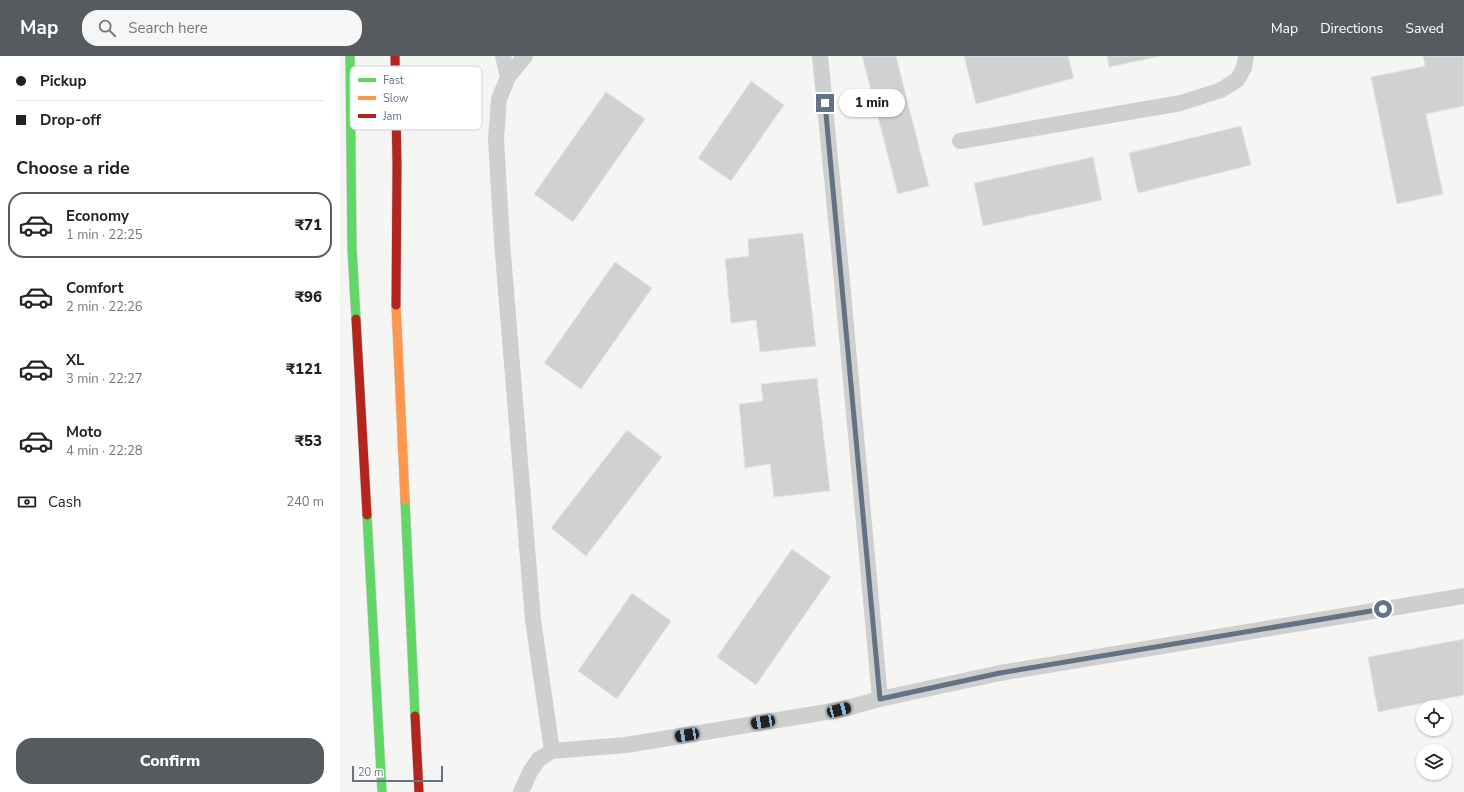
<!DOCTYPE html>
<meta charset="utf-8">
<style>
:root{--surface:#fff;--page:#f6f6f6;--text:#222;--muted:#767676;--line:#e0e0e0;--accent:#565b60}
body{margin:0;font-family:"Nunito Sans",sans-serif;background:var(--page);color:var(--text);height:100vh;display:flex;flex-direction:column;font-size:15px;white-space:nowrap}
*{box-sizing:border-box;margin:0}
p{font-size:13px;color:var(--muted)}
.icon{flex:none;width:22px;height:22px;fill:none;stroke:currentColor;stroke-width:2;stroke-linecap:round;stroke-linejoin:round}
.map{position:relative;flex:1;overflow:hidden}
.side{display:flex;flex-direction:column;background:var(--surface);width:340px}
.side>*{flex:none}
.guide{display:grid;align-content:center;height:88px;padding:0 16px;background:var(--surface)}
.fabs{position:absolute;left:1076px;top:644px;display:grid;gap:8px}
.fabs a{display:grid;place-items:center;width:36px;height:36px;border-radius:50%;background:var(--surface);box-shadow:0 1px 3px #0004;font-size:20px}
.scale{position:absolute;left:12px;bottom:10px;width:91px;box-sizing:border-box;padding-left:4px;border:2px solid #627386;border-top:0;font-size:11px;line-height:14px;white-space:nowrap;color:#627386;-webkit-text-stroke:3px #fff;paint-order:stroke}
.end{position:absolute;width:18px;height:18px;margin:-9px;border:5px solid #627386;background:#fff;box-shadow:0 0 0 2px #fff}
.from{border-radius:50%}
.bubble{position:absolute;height:28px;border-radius:14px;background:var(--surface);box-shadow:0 1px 3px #0004;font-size:13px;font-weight:800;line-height:28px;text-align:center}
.car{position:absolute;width:12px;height:24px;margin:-12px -6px;border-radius:5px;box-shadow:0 0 3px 1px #0007;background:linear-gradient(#222 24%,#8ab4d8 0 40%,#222 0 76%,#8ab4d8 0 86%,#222 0)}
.guide b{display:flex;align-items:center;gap:14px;height:38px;font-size:15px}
.guide b+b{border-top:1px solid var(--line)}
.guide i{width:10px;height:10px;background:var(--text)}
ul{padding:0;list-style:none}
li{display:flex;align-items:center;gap:12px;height:66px;margin:0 8px 6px;padding:0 8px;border:2px solid transparent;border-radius:16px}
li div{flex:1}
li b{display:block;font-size:15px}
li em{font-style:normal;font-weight:800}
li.active{border-color:var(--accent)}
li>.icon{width:36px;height:36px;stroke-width:1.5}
h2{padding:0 16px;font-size:18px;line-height:48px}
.pay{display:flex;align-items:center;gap:10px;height:44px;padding:0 16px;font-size:15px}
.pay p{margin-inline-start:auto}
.cta{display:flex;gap:8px;margin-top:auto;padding:8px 16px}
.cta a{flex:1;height:46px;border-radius:16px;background:var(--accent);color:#fff;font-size:16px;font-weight:800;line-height:46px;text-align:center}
header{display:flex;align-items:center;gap:24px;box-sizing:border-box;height:56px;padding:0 20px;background:var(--accent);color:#fff}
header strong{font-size:19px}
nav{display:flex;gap:22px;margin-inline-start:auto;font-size:14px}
.search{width:280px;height:36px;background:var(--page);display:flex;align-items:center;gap:10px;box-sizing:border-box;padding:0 14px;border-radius:16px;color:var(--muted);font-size:15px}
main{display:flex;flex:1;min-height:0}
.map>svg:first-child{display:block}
</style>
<header>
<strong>Map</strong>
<div class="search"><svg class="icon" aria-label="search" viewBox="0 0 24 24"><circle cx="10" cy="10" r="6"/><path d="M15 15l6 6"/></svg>Search here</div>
<nav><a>Map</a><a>Directions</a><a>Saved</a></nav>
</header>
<main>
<section class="side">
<div class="guide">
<b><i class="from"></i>Pickup</b>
<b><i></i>Drop-off</b>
</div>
<h2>Choose a ride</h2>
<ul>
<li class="active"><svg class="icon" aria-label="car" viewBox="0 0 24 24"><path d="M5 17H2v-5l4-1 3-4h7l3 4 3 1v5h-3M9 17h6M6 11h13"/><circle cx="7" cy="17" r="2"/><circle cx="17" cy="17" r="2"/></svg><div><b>Economy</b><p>1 min · 22:25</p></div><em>₹71</em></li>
<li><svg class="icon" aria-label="car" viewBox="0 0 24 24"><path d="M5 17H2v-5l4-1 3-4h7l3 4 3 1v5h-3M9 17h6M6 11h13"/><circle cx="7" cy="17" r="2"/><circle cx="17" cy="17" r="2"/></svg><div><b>Comfort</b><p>2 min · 22:26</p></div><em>₹96</em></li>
<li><svg class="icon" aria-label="car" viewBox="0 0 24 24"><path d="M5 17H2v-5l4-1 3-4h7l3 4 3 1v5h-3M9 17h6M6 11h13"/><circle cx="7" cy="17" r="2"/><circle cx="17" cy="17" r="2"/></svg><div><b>XL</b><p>3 min · 22:27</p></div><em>₹121</em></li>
<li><svg class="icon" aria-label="car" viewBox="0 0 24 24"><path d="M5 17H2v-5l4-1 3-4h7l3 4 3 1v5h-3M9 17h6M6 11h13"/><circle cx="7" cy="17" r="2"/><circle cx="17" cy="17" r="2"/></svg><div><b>Moto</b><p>4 min · 22:28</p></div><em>₹53</em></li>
</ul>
<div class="pay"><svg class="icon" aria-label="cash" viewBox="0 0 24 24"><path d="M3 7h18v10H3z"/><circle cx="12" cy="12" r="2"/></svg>Cash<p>240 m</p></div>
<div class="cta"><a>Confirm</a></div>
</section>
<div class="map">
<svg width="1124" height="736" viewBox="0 0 1124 736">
<rect width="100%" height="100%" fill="#f5f5f3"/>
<!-- building -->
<path fill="#d0d1d1" stroke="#e4e4e3" d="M522 0H556L589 130 558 138Z
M624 0H728L734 22 636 48Z
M767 0H821L769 11Z
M1083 0H1124V50L1086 58 1103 138 1057 148 1031 21 1085 10Z
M411 25 444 49 391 125 358 102Z
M266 36 305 63 233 166 194 138Z
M901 70 911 109 798 137 789 97Z
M753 101 762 144 643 170 634 127Z
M463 177 476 290 420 296 416 264 391 267 385 203 409 200 408 183Z
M275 206 312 232 241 333 204 307Z
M477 322 490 435 434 441 430 408 405 412 399 348 423 345 421 328Z
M287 374 322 401 246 500 211 472Z
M452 493 491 521 416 629 377 601Z
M292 537 331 565 277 643 238 615Z
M1124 583V639L1038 656 1028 601Z"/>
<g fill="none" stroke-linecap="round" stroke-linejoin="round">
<!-- fast casing -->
<g stroke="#d0d2d3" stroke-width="10">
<path id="fast" d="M10 0 12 192 16 263
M65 444 75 660
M27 459 42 736"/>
</g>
<!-- slow casing -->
<g stroke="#d0d2d3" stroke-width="10">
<path id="slow" d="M56 249 65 444"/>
</g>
<!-- jam casing -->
<g stroke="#d0d2d3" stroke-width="10">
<path id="jam" d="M55 0 57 109 56 249
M16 263 27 459
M75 660 79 736"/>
</g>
<!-- lane -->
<path stroke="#ced0d0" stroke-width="16" d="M163 0 168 21
M185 0 168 21 159 43 156 83 162 186 193 564 212 695
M480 0 500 204 540 643
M620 85 841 47 881 34 897 24 904 12 906 0
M181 736 190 716 199 703 212 695 286 689 499 654 540 643 660 617 1124 540"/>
<!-- fast -->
<use href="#fast" stroke="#63d668" stroke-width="9"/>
<!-- slow -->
<use href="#slow" stroke="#ff974d" stroke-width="9"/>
<!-- jam -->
<use href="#jam" stroke="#b3261e" stroke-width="9"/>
</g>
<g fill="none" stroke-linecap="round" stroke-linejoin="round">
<!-- route -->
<path stroke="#627386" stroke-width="5" d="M485 47 540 643 660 617 1043 553"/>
</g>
<!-- legend -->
<rect x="10" y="10" width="132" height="64" rx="6" fill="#fff" stroke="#d0d5db" stroke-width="1"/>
<rect x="18" y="22" width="18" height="4" fill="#63d668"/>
<rect x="18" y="40" width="18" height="4" fill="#ff974d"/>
<rect x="18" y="58" width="18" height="4" fill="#b3261e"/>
<g font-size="11" fill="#627386">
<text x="43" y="28">Fast</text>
<text x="43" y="46">Slow</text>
<text x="43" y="64">Jam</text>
</g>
</svg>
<div class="fabs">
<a><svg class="icon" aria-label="locate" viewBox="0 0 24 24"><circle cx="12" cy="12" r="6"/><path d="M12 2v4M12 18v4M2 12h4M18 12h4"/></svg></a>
<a><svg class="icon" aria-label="layers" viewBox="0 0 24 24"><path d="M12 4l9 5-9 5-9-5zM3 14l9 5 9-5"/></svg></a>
</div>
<div class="scale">20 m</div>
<i class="end from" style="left:1043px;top:553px"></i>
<i class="end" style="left:485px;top:47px"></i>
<div class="bubble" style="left:499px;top:33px;width:66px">1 min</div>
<i class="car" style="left:499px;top:654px;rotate:75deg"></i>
<i class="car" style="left:423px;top:666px;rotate:261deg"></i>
<i class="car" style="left:347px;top:679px;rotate:261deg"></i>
</div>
</main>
